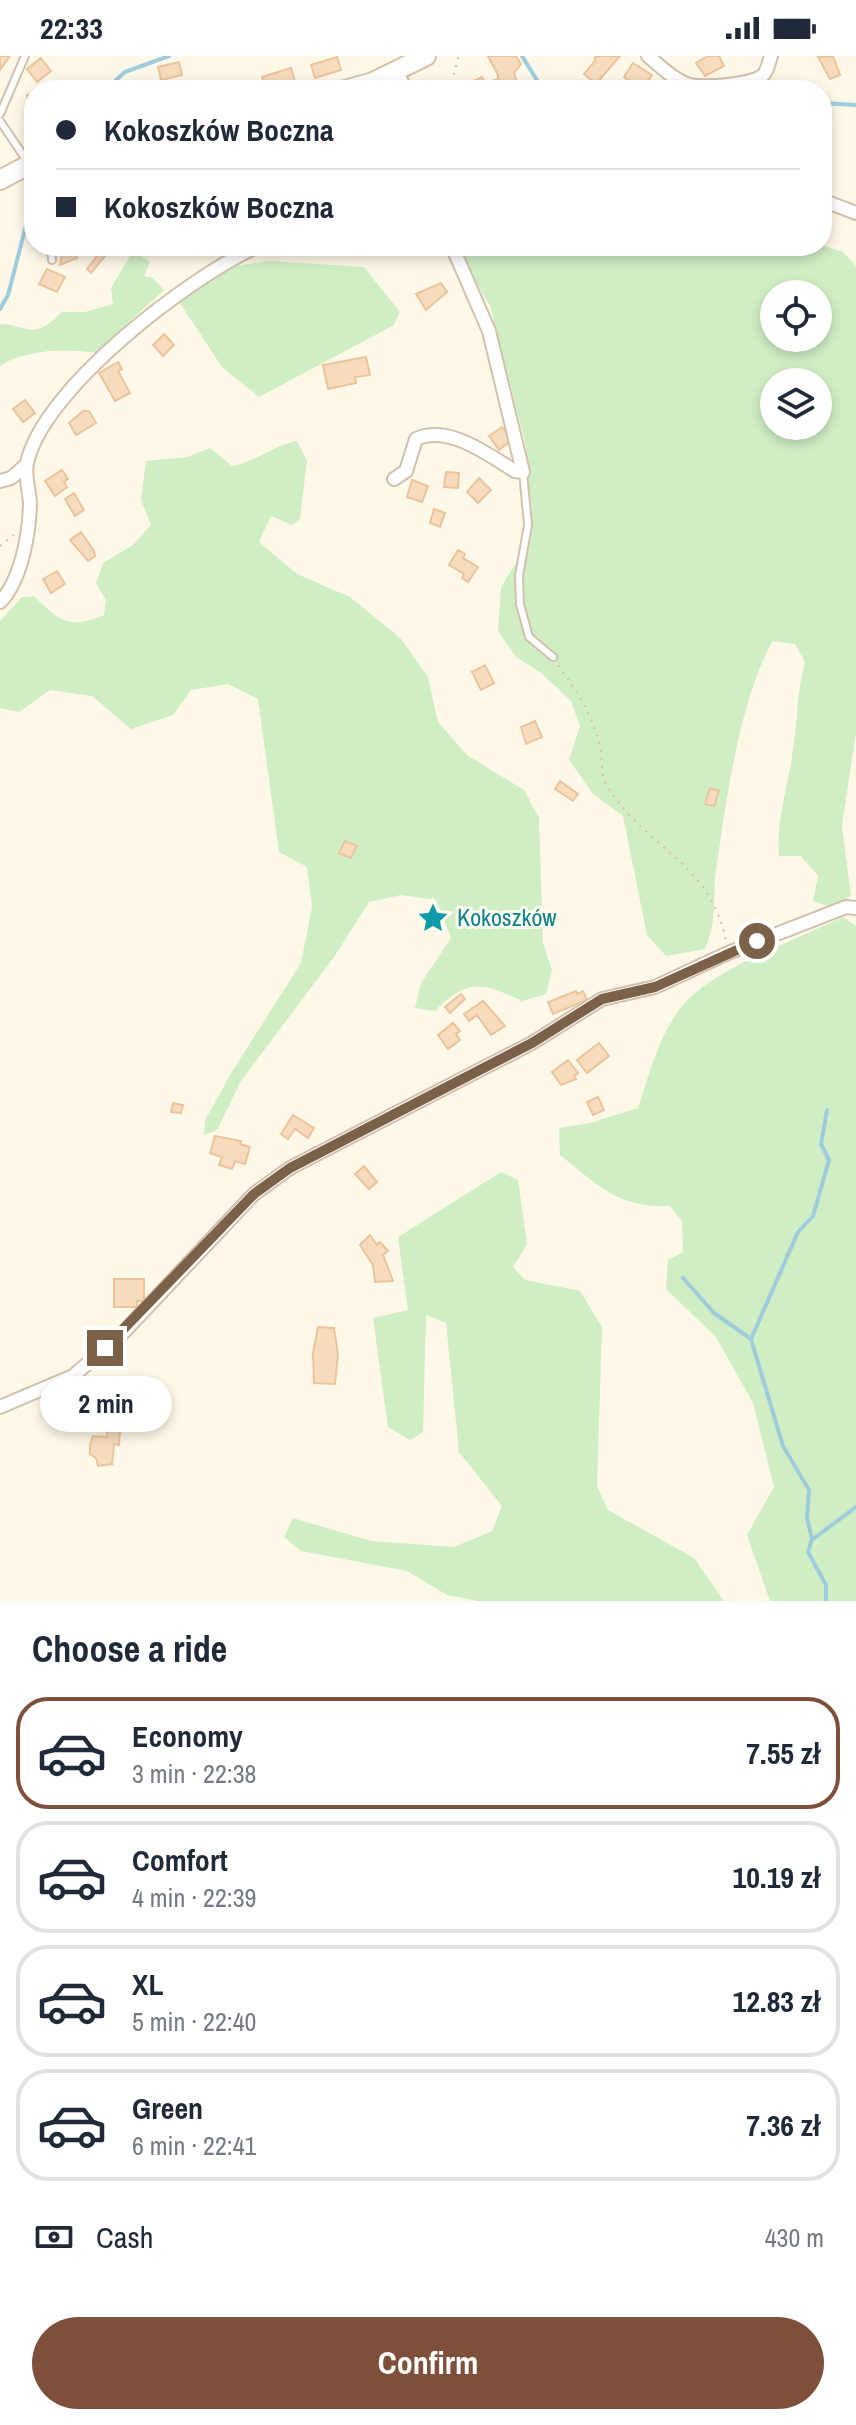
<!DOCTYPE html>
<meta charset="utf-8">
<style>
:root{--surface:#fff;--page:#f6f6f7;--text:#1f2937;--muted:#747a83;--line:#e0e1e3;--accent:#7e503c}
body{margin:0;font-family:"Archivo Narrow",sans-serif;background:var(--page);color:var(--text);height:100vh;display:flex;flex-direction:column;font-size:30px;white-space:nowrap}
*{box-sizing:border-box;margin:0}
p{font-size:26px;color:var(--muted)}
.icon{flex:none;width:44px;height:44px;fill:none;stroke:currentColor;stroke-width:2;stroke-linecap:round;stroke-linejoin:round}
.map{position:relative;height:1545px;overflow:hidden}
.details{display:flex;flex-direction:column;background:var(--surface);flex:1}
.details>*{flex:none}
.banner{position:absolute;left:24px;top:24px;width:808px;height:176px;border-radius:32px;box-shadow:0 4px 12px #0003;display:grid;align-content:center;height:176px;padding:0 32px;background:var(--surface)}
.fabs{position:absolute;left:760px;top:224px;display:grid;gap:16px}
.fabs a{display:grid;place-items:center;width:72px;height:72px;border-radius:50%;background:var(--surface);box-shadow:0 4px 12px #0003;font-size:40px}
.end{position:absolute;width:36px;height:36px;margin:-18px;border:10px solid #7c6149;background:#fff;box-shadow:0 0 0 4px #fff}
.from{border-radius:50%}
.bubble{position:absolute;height:56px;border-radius:28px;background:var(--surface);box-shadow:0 4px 12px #0003;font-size:26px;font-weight:800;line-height:56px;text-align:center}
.banner b{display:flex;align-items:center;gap:28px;height:76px;font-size:30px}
.banner b+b{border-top:2px solid var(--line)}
.banner i{width:20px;height:20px;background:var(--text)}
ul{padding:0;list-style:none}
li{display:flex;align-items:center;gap:24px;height:112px;margin:0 16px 12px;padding:0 16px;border:4px solid var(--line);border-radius:32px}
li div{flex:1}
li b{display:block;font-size:30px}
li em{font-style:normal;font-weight:800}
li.on{border-color:var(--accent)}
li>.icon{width:72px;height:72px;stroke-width:1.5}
h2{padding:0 32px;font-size:36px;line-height:96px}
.pay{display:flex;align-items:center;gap:20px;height:88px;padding:0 32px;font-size:30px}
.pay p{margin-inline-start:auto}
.cta{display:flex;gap:16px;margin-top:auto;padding:16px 32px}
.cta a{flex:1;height:92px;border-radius:48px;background:var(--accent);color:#fff;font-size:32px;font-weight:800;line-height:92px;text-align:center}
.status{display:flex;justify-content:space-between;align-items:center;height:56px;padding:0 40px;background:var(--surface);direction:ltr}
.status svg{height:22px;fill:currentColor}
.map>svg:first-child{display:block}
</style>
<div class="status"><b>22:33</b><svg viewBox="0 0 49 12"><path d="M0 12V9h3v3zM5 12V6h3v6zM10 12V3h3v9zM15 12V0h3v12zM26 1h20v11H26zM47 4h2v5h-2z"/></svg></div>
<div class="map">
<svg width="856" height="1545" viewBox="0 0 856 1545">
<rect width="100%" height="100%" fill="#fef8e8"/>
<!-- green -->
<path fill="#d0eec4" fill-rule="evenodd" d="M462 190H825L843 196 856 210V677L842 770 851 840 831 851 813 845 818 820 801 800H779C776 765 787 735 792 700 798 666 796 641 805 606L795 588 773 585C740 640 725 751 716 815 712 846 718 863 705 893L666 900 647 879 623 760 593 738 569 704 580 670 571 645 541 617 516 601 498 575 501 531 521 499 532 451 527 428 526 390 490 250 466 209ZM774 238H818V282H774ZM774 326H818V370H774Z
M133 195 150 206 144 220 153 222 164 234 95 297C67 292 24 294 0 310V268C33 270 32 285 62 256H85L113 248 111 232Z
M269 205 364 211 400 256 394 269 259 341 222 311 179 246 229 211Z
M297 385 307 405 300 463 292 469 271 460 259 486 297 518 350 541 401 583 428 621 438 666 467 699 524 734 539 762 543 887 552 914 546 938 522 945C482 926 468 922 435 955L415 952 421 927 451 882 436 844 401 839 369 846 334 901 241 1025 217 1074 204 1079 205 1064 233 1014 301 907 312 851 307 811 279 796 258 643 228 628 191 634 173 659 131 673 92 640 50 634 19 656 0 652V565L22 541 34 540C59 565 70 574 104 559L106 544 96 527 103 507 133 489 151 469 141 444 146 405 187 401 210 392 232 410C257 405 273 390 297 385Z
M843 861 856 870V1545H770L747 1479 774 1431 753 1347 716 1281 666 1233 668 1204 683 1196 682 1165 670 1150C618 1152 599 1130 560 1099L559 1072 590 1067 638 1052C651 1013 662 965 695 937 730 907 800 882 843 861Z
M501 1116 518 1124 527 1188 513 1211 525 1224 580 1235 602 1271 597 1430 608 1454 694 1502 724 1545H478L447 1539 407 1515 301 1495 284 1481 293 1462 371 1485 454 1491 492 1475 502 1450 459 1396 446 1267 426 1259 423 1376 410 1384 388 1371 373 1262 408 1254 398 1181Z"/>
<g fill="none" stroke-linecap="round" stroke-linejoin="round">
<!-- stream -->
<path stroke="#9fccdd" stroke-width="4" d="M522 0 543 34
M105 34 125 16 169 0
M822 47 856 49
M0 253 8 239 34 139
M683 1222 714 1257 751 1283
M813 1483 856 1451
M826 1545V1529L808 1496 812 1483 807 1462 809 1434 783 1390 751 1283 798 1176 813 1160 829 1104 821 1088 827 1054"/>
</g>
<!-- building -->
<path fill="#f6dbbd" stroke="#ebc49c" stroke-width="2" d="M0 0H10L0 14Z
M488 0H516L521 8 514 17 520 34H503L502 31 493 34 490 26 498 23V19Z
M595 0H620L596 28 584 18 595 5Z
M708 0H719L724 10 705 20 696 7Z
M833 0 840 19 830 23 818 1Z
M337 1 341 14 315 22 311 9Z
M41 2 51 15 37 26 27 13Z
M179 6 182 19 161 24 158 11Z
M633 7 652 19 642 34 624 21Z
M291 12 296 29 270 34 268 27 264 28 262 21Z
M482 21 486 30 472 34 469 27Z
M34 38V54L30 55 27 39Z
M105 190 110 194 91 217 87 213Z
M73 193 77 202 60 209 62 198Z
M47 213 65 221 57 236 39 228Z
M441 227 447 236 426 254 416 238Z
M164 278 174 289 163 300 153 289Z
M366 301 370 319 355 321 356 327 328 333 323 309Z
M118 306 122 313 118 315 130 337 115 345 99 317Z
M25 344 35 357 23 366 13 353Z
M83 355H89L96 367 76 379 69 367Z
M502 371 512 384 499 394 489 380Z
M62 414 68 423 64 426 67 431 55 440 45 425Z
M446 416 459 417 458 432 444 431Z
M479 422 491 434 478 447 467 436Z
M412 424 428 430 422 446 407 441Z
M74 437 84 454 75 460 65 443Z
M434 453 445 457 440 471 430 467Z
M81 476 94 495 95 500 88 505 70 484Z
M458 494 465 498 463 502 478 511 468 526 462 522 464 518 449 509Z
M57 515 65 528 51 537 43 523Z
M485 609 494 627 481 634 472 616Z
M535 665 542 681 526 688 521 671Z
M560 725 578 738 573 745 555 733Z
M710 732 719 735 714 750 705 748Z
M345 785 357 790 351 802 339 797Z
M576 935 577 938 583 935 587 944 553 958 548 946Z
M461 938 465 943 450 957 445 951Z
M483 945 505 970 491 979 477 959 469 965 464 958Z
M453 967 460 975 456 978 460 984 448 993 438 979Z
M599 987 609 1000 587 1017 577 1004Z
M568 1004 578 1017 574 1020 576 1023 561 1029 552 1016Z
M598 1041 604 1054 593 1059 587 1046Z
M173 1047 183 1049 181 1057 171 1056Z
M293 1059 314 1072 308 1082 295 1073 288 1083 281 1078Z
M215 1080 241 1085 240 1088 250 1091 245 1108 235 1105 232 1113 219 1109 222 1101 210 1097Z
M364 1110 377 1126 369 1133 355 1118Z
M370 1179 377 1189 380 1186 388 1195 383 1199 393 1225 375 1226 373 1209 360 1189Z
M114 1223H144V1245H137V1251H114Z
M318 1271 334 1272 338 1299 335 1328 314 1327 313 1298Z
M108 1360 121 1361 119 1389 114 1388 112 1408 98 1410 96 1402 90 1398V1389L93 1380 107 1381Z"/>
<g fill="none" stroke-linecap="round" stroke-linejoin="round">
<!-- lane casing -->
<g stroke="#d2c1ac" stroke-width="10">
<path id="lane" d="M0 58 25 0
M0 65 27 105
M51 190 52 204
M523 416 528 469 519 520 520 548 529 581 553 601"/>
</g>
<!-- street casing -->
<g stroke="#d2c1ac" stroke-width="16">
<path id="street" d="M648 0C660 10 675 25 690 29 704 32 756 29 764 18 768 13 769 5 771 0
M396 15 406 34
M822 144 856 157
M394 423 406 415 416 383C449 368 488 399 515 415L523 416 489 275 452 190
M0 425 11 422 26 409
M0 546C21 525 29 479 30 449 30 436 24 419 27 407 43 332 191 220 258 190
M0 1351 73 1320 122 1278 254 1138 290 1112 532 987 602 943 655 931 728 897 846 851 856 852"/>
</g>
<!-- secondary casing -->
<g stroke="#d6c3a9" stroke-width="22">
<path id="secondary" d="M345 34 373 26 426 0
M0 124 34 106"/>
</g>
<!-- path -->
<path stroke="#dcbe9f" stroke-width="2" stroke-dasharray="2 6" stroke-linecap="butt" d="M449 34 459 0
M0 490 15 478
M558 609C578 637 591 656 600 690 603 701 600 716 605 726 641 791 709 802 726 885"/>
<!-- lane -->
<use href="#lane" stroke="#fff" stroke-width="6"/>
<!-- street -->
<use href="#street" stroke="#fff" stroke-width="12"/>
<!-- secondary -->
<use href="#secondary" stroke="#fff" stroke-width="18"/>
</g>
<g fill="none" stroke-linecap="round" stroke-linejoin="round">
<!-- route -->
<path stroke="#7c6149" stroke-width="10" d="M105 1292 254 1138 290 1112 532 987 602 943 655 931 757 885"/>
</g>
<!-- icons -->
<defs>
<g id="sight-bare" transform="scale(2.4)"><path d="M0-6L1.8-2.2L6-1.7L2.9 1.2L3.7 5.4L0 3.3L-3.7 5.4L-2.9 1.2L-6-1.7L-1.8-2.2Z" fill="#0f9aa8" stroke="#fffbf0" stroke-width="2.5" paint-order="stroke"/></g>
</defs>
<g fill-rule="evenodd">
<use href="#sight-bare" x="433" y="862"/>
</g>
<g text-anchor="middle" stroke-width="6" stroke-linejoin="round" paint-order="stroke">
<!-- culture labels -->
<g font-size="24" fill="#0d838f" stroke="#fffbf0" text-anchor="start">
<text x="457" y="870">Kokoszków</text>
</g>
</g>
</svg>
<div class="fabs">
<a><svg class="icon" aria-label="locate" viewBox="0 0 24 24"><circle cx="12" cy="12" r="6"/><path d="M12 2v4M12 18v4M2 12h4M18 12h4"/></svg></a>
<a><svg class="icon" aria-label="layers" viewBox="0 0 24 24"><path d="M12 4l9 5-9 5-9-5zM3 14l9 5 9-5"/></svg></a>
</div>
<i class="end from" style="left:757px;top:885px"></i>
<i class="end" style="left:105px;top:1292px"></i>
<div class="bubble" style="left:40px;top:1320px;width:132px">2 min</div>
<div class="banner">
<b><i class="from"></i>Kokoszków Boczna</b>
<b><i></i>Kokoszków Boczna</b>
</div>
</div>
<section class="details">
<h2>Choose a ride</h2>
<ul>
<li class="on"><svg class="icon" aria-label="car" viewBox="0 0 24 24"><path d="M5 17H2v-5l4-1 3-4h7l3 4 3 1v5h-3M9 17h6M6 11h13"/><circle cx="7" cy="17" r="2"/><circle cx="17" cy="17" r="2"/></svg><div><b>Economy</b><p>3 min · 22:38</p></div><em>7.55 zł</em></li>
<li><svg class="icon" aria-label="car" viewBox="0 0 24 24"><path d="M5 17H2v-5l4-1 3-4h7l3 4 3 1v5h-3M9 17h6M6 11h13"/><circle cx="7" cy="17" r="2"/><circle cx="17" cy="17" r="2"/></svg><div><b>Comfort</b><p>4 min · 22:39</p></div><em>10.19 zł</em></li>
<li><svg class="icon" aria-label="car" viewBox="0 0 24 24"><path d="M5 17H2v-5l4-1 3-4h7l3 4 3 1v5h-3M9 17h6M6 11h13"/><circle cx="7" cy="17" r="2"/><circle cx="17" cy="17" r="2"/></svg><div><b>XL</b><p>5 min · 22:40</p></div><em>12.83 zł</em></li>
<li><svg class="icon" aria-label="car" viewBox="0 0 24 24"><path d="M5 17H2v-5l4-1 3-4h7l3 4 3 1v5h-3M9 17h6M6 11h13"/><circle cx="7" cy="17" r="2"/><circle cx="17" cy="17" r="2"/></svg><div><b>Green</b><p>6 min · 22:41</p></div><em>7.36 zł</em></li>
</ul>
<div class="pay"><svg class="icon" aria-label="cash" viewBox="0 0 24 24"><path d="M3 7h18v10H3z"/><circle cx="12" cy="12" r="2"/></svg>Cash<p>430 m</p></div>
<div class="cta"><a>Confirm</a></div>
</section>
